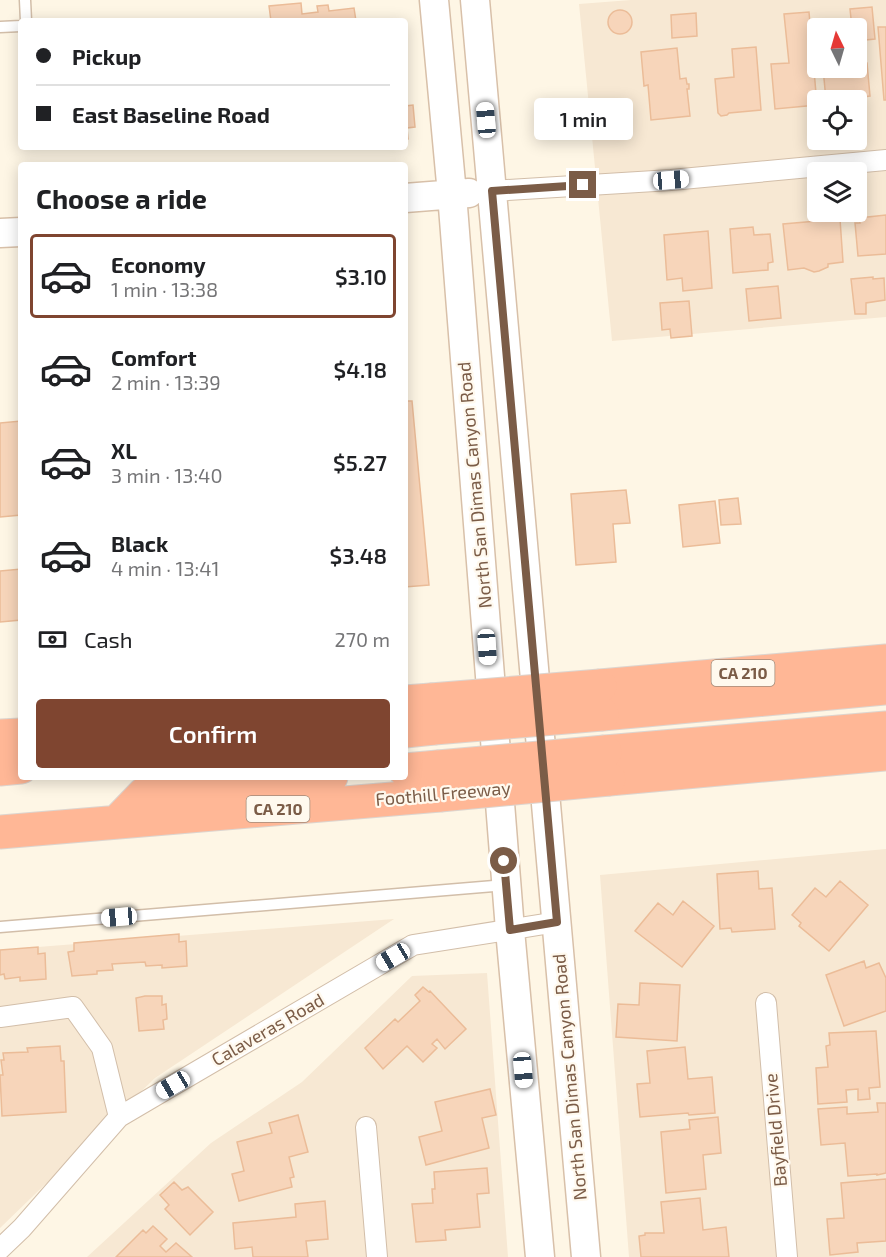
<!DOCTYPE html>
<meta charset="utf-8">
<style>
:root{--surface:#fff;--page:#f6f6f6;--text:#202124;--muted:#757577;--line:#e0e0e0;--accent:#7f4530}
body{margin:0;font-family:"Exo 2",sans-serif;background:var(--page);color:var(--text);height:100vh;display:flex;flex-direction:column;font-size:22px;white-space:nowrap}
*{box-sizing:border-box;margin:0}
p{font-size:20px;color:var(--muted)}
.icon{flex:none;width:33px;height:33px;fill:none;stroke:currentColor;stroke-width:2;stroke-linecap:round;stroke-linejoin:round}
.map{position:relative;flex:1;overflow:hidden}
.sheet{position:absolute;left:18px;top:162px;width:390px;height:618px;display:flex;flex-direction:column;background:var(--surface);border-radius:6px;box-shadow:0 3px 15px #0003}
.sheet>*{flex:none}
.hud{position:absolute;left:18px;top:18px;width:390px;height:132px;border-radius:6px;box-shadow:0 3px 15px #0003;display:grid;align-content:center;height:132px;padding:0 18px;background:var(--surface)}
.needle{width:39px;rotate:355deg}
.controls{position:absolute;left:807px;top:18px;display:grid;gap:12px}
.controls a{display:grid;place-items:center;width:60px;height:60px;border-radius:6px;background:var(--surface);box-shadow:0 3px 15px #0003;font-size:30px}
.end{position:absolute;width:27px;height:27px;margin:-14px;border:8px solid #7b5c47;background:#fff;box-shadow:0 0 0 3px #fff}
.from{border-radius:50%}
.bubble{position:absolute;height:42px;border-radius:6px;background:var(--surface);box-shadow:0 3px 15px #0003;font-size:20px;font-weight:600;line-height:42px;text-align:center}
.car{position:absolute;width:18px;height:36px;margin:-18px -9px;border-radius:8px;box-shadow:0 0 4px 2px #0007;background:linear-gradient(#fff 24%,#345 0 40%,#fff 0 76%,#345 0 86%,#fff 0)}
.hud b{display:flex;align-items:center;gap:21px;height:57px;font-size:22px}
.hud b+b{border-top:2px solid var(--line)}
.hud i{width:15px;height:15px;background:var(--text)}
ul{padding:0;list-style:none}
li{display:flex;align-items:center;gap:18px;height:84px;margin:0 12px 9px;padding:0 6px;border:3px solid transparent;border-radius:6px}
li div{flex:1}
li b{display:block;font-size:22px}
li em{font-style:normal;font-weight:600}
li.current{border-color:var(--accent)}
li>.icon{width:54px;height:54px;stroke-width:1.5}
h2{padding:0 18px;font-size:27px;line-height:72px}
.pay{display:flex;align-items:center;gap:15px;height:66px;padding:0 18px;font-size:22px}
.pay p{margin-inline-start:auto}
.cta{display:flex;gap:12px;margin-top:auto;padding:12px 18px}
.cta a{flex:1;height:69px;border-radius:6px;background:var(--accent);color:#fff;font-size:24px;font-weight:600;line-height:69px;text-align:center}
.map>svg:first-child{display:block}
</style>
<div class="map">
<svg width="886" height="1257" viewBox="0 0 886 1257">
<rect width="100%" height="100%" fill="#fef6e5"/>
<!-- residential -->
<path fill="#f7e8d3" fill-rule="evenodd" d="M631 0H886V317L612 341 579 4ZM818 28H856V68H818ZM818 100H856V140H818ZM818 172H856V212H818Z
M886 849V1257H629L600 875Z
M394 919 155 1078 0 1228V950Z
M487 973 508 1257H87L211 1143 302 1082 412 976Z"/>
<!-- building -->
<path fill="#f7d5ba" stroke="#ebbc98" stroke-width="1.5" d="M301 3 302 14 318 12 317 6 328 5 329 11 354 8 356 21H271L269 6Z
M872 7 875 39 856 41V28H852L850 9Z
M608 22a12 12 0 1 1 24 0a12 12 0 1 1-24 0Z
M809 12 817 105 775 109 771 64 789 63 784 14Z
M696 13 697 36 672 38 671 15Z
M878 27H886V100H884Z
M756 47 761 110 729 113 727 115 721 116 718 113 715 79 734 77 732 49Z
M677 48 680 79 686 78 687 84H689V89H687L690 116 651 120 648 85 644 86 641 52Z
M867 63 870 96 863 97V101H856L826 100 823 68H856V64Z
M413 105 415 127 407 128 408 139 405 140V106Z
M886 215V254L858 256 855 223H860L859 218Z
M840 219 843 262 828 264V267L819 271 814 272 804 268 788 270 783 224Z
M753 227 754 235 770 234 773 262 768 263V270L733 273 730 229Z
M708 231 712 288 683 291 682 278 667 280 664 235Z
M873 277V279L884 278 885 300 866 303V314H855L851 279Z
M778 286 781 318 749 321 746 289Z
M689 301 692 336 671 338 670 329 662 330 660 303Z
M405 401H412L429 585 405 587Z
M21 421V515L0 517V423Z
M626 490 630 523 613 524 616 562 576 565 571 494Z
M738 498 741 524 721 525 719 500Z
M715 501 720 543 683 547 679 505Z
M21 569V620L0 622V571Z
M758 871 759 889 772 888 775 929 732 932 731 928 720 929 717 874Z
M840 881 868 905 829 951 799 926 801 923 792 915 815 888 826 897Z
M683 901 714 926 682 967 635 931 658 903 673 915Z
M179 934V942L186 941 187 966 162 968V965L146 966 145 962 112 964 113 970 97 971V974L72 976 68 952 74 951V943Z
M38 947V954L45 953 46 979 20 981V977L5 979 4 974 0 975V950Z
M864 961 866 968 879 963 886 978V1011L844 1026 826 975Z
M640 983 680 985 677 1041 616 1037 618 1004 639 1005Z
M423 987 429 992 430 991 466 1029 445 1049 437 1039 432 1044 437 1048 423 1062 407 1046 383 1069 365 1048 395 1019 398 1022 420 1001 415 995Z
M145 996H162V1005L166 1004 167 1019 163 1020 164 1029 139 1031 136 998Z
M876 1031 880 1087 869 1088 870 1099 858 1100V1089L846 1090 847 1102 818 1104 816 1068 828 1067 826 1046 830 1045 829 1033Z
M60 1046 61 1061H64L66 1112 2 1116 0 1075H3L1 1060H4L3 1053 28 1052 27 1048Z
M685 1047 688 1079 712 1077 715 1113 689 1115 688 1113 640 1117 637 1084 650 1083 647 1051Z
M490 1089 496 1115 482 1118 489 1148 426 1165 419 1137 442 1131 435 1102Z
M877 1103H886V1173L877 1175V1174L848 1176 845 1143 821 1145 818 1109 847 1107V1114L878 1112Z
M298 1115 308 1152 289 1157 294 1177 290 1178 292 1187 239 1201 232 1174 244 1171 237 1142 272 1133 269 1123Z
M718 1117 721 1153 703 1155 706 1189 666 1193 661 1132 690 1129 689 1120Z
M487 1168 489 1193 477 1194 480 1227 445 1230 446 1240 416 1242 412 1204 433 1203 432 1189H435L434 1172Z
M886 1179V1241L857 1243 858 1252 830 1255 827 1219 844 1218 841 1183Z
M174 1182 182 1190 188 1187 213 1212 190 1235 165 1209 169 1205 160 1195Z
M700 1198 703 1230 726 1227 729 1257H641L639 1236 645 1235V1233H664L661 1202Z
M325 1201 328 1239 306 1241 308 1257H253L252 1247 235 1249 233 1223 296 1217 295 1204Z
M153 1226 167 1239 160 1246 166 1252 176 1243 192 1257H116L143 1230 146 1233Z"/>
<g fill="none" stroke-linecap="round" stroke-linejoin="round">
<!-- lane casing -->
<g stroke="#d2bea9" stroke-width="13">
<path id="lane" d="M25 0 26 21
M0 27 21 26
M0 927 506 885"/>
</g>
<!-- street casing -->
<g stroke="#d2bea9" stroke-width="22">
<path id="street" d="M492 191 671 180 886 160
M766 1003 787 1257
M0 1017 73 1007 102 1048 119 1117
M366 1127 377 1257
M0 1249 22 1228 119 1117 153 1097 413 945 557 922"/>
</g>
<!-- secondary casing -->
<g stroke="#d8c0a9" stroke-width="31">
<path id="secondary" d="M434 0 452 194 510 930 540 1257
M475 0 586 1257
M405 198 469 193
M0 233 21 232"/>
</g>
<!-- highway casing -->
<g stroke="#ddd5cf" stroke-width="35">
<path id="highway" d="M600 686 886 661
M405 702 431 700
M602 714 886 688
M405 731 434 728
M0 736 21 735
M605 752 886 728
M0 769 21 767
M405 770 438 767
M609 779 886 754
M117 822 144 794 331 777
M0 832 440 795"/>
</g>
<!-- lane -->
<use href="#lane" stroke="#fff" stroke-width="10"/>
<!-- street -->
<use href="#street" stroke="#fff" stroke-width="20"/>
<!-- secondary -->
<use href="#secondary" stroke="#fff" stroke-width="28"/>
<!-- highway -->
<use href="#highway" stroke="#ffb796" stroke-width="33"/>
<!-- highway-bridge casing -->
<g stroke="#ddd5cf" stroke-width="35" stroke-linecap="butt">
<path id="highway-bridge" d="M431 700 600 686
M434 728 602 714
M438 767 605 752
M440 795 609 779"/>
</g>
<!-- highway-bridge -->
<use href="#highway-bridge" stroke="#ffb796" stroke-width="33"/>
</g>
<g fill="none" stroke-linecap="round" stroke-linejoin="round">
<!-- route -->
<path stroke="#7b5c47" stroke-width="8" d="M504 861 510 930 557 922 492 191 583 185"/>
</g>
<g text-anchor="middle" stroke-width="4.5" stroke-linejoin="round" paint-order="stroke">
<!-- shield labels -->
<g fill="#fff9ee" stroke="#a38b79" stroke-width="1.5">
<rect x="711.5" y="660" width="63" height="26" rx="4.5"/>
<rect x="246.5" y="796" width="63" height="26" rx="4.5"/>
</g>
<g font-size="16" font-weight="bold" fill="#7b5c47">
<text x="743" y="679">CA 210</text>
<text x="278" y="815">CA 210</text>
</g>
<!-- street labels -->
<g font-size="18" fill="#7b5c47" stroke="#fff9ee">
<text transform="translate(475 485) rotate(-95)" y="6">North San Dimas Canyon Road</text>
<text transform="translate(443 794) rotate(-5)" y="6">Foothill Freeway</text>
<text transform="translate(268 1030) rotate(-30)" y="6">Calaveras Road</text>
<text transform="translate(570 1077) rotate(-95)" y="6">North San Dimas Canyon Road</text>
<text transform="translate(776 1130) rotate(-95)" y="6">Bayfield Drive</text>
</g>
</g>
</svg>
<div class="controls">
<a><svg class="needle" viewBox="-14 -14 28 28"><path d="M0-13l5 13h-10z" fill="#e53935"/><path d="M0 13l5-13h-10z" fill="#757577"/></svg></a>
<a><svg class="icon" aria-label="locate" viewBox="0 0 24 24"><circle cx="12" cy="12" r="6"/><path d="M12 2v4M12 18v4M2 12h4M18 12h4"/></svg></a>
<a><svg class="icon" aria-label="layers" viewBox="0 0 24 24"><path d="M12 4l9 5-9 5-9-5zM3 14l9 5 9-5"/></svg></a>
</div>
<i class="end from" style="left:504px;top:861px"></i>
<i class="end" style="left:583px;top:185px"></i>
<div class="bubble" style="left:534px;top:98px;width:99px">1 min</div>
<i class="car" style="left:486px;top:120px;rotate:355deg"></i>
<i class="car" style="left:671px;top:180px;rotate:85deg"></i>
<i class="car" style="left:487px;top:647px;rotate:176deg"></i>
<i class="car" style="left:119px;top:917px;rotate:265deg"></i>
<i class="car" style="left:393px;top:957px;rotate:240deg"></i>
<i class="car" style="left:523px;top:1070px;rotate:175deg"></i>
<i class="car" style="left:173px;top:1085px;rotate:240deg"></i>
<div class="hud">
<b><i class="from"></i>Pickup</b>
<b><i></i>East Baseline Road</b>
</div>
<section class="sheet">
<h2>Choose a ride</h2>
<ul>
<li class="current"><svg class="icon" aria-label="car" viewBox="0 0 24 24"><path d="M5 17H2v-5l4-1 3-4h7l3 4 3 1v5h-3M9 17h6M6 11h13"/><circle cx="7" cy="17" r="2"/><circle cx="17" cy="17" r="2"/></svg><div><b>Economy</b><p>1 min · 13:38</p></div><em>$3.10</em></li>
<li><svg class="icon" aria-label="car" viewBox="0 0 24 24"><path d="M5 17H2v-5l4-1 3-4h7l3 4 3 1v5h-3M9 17h6M6 11h13"/><circle cx="7" cy="17" r="2"/><circle cx="17" cy="17" r="2"/></svg><div><b>Comfort</b><p>2 min · 13:39</p></div><em>$4.18</em></li>
<li><svg class="icon" aria-label="car" viewBox="0 0 24 24"><path d="M5 17H2v-5l4-1 3-4h7l3 4 3 1v5h-3M9 17h6M6 11h13"/><circle cx="7" cy="17" r="2"/><circle cx="17" cy="17" r="2"/></svg><div><b>XL</b><p>3 min · 13:40</p></div><em>$5.27</em></li>
<li><svg class="icon" aria-label="car" viewBox="0 0 24 24"><path d="M5 17H2v-5l4-1 3-4h7l3 4 3 1v5h-3M9 17h6M6 11h13"/><circle cx="7" cy="17" r="2"/><circle cx="17" cy="17" r="2"/></svg><div><b>Black</b><p>4 min · 13:41</p></div><em>$3.48</em></li>
</ul>
<div class="pay"><svg class="icon" aria-label="cash" viewBox="0 0 24 24"><path d="M3 7h18v10H3z"/><circle cx="12" cy="12" r="2"/></svg>Cash<p>270 m</p></div>
<div class="cta"><a>Confirm</a></div>
</section>
</div>
